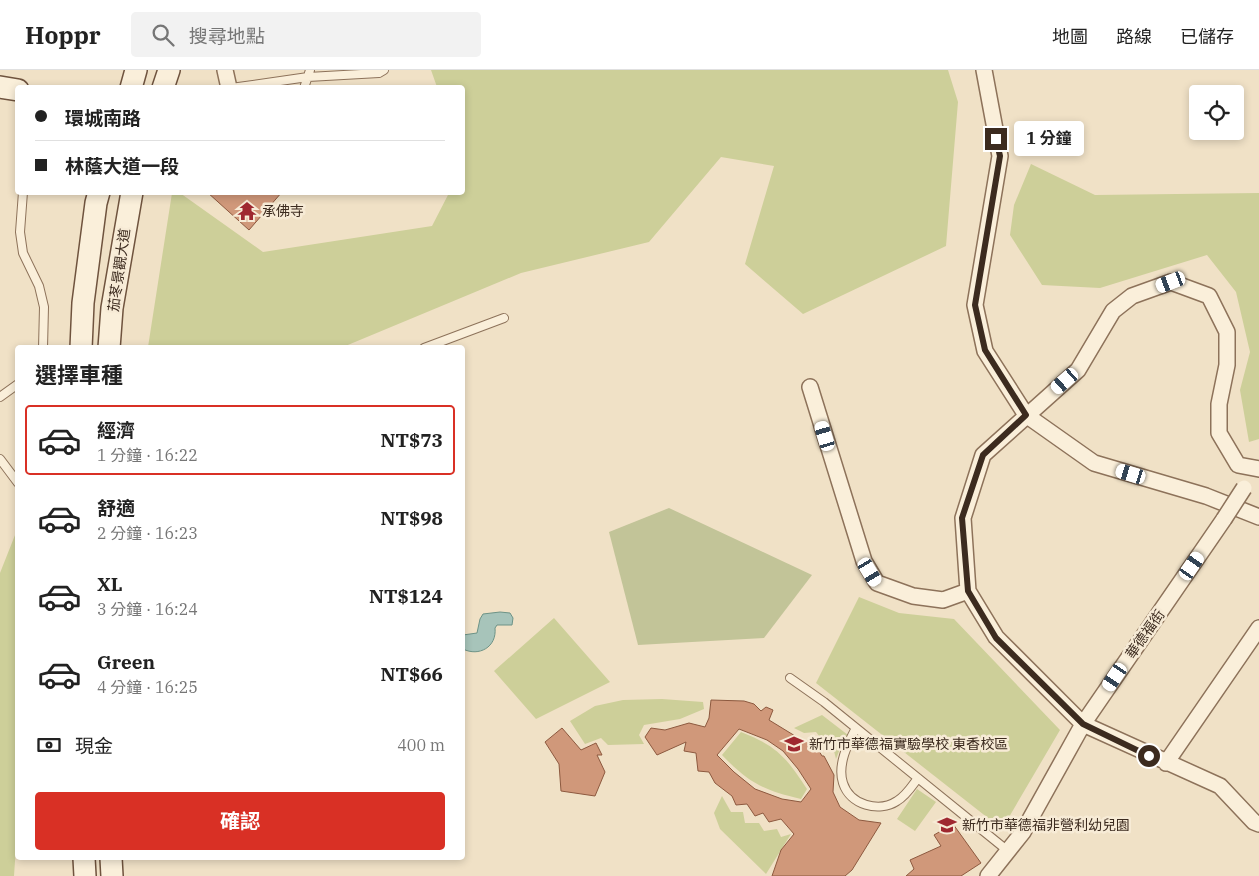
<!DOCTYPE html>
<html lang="zh-TW">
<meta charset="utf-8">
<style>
:root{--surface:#fff;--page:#f2f2f2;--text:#222;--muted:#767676;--line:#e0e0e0;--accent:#d93025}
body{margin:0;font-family:"IBM Plex Serif","Noto Sans TC",serif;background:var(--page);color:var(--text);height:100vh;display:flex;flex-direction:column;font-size:19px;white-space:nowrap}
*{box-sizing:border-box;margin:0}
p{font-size:16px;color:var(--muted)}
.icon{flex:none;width:28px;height:28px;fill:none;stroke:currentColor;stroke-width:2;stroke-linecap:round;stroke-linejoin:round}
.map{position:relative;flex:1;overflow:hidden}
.sheet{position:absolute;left:15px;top:275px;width:450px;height:515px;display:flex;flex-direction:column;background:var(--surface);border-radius:5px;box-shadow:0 2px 8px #0003}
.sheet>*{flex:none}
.top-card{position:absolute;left:15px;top:15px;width:450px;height:110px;border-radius:5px;box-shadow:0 2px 8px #0003;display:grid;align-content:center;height:110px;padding:0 20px;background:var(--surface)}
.fabs{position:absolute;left:1189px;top:15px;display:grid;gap:10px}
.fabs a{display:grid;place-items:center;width:55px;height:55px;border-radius:5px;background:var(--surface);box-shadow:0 2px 8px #0003;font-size:25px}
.end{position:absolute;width:22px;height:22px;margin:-11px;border:6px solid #3c2b1f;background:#fff;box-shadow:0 0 0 2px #fff}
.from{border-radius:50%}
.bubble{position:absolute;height:35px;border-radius:5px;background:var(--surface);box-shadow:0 2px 8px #0003;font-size:16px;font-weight:700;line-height:35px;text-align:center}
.car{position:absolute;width:15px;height:30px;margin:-15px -8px;border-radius:6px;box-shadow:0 0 4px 1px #0007;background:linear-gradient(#fff 24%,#345 0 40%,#fff 0 76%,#345 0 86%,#fff 0)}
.top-card b{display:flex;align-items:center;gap:18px;height:48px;font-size:19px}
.top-card b+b{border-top:1px solid var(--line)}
.top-card i{width:12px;height:12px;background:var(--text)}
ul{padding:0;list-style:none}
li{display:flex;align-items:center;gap:15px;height:70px;margin:0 10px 8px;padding:0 10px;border:2px solid transparent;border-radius:5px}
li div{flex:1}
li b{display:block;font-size:19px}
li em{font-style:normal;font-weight:700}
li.on{border-color:var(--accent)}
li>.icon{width:45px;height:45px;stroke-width:1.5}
h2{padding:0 20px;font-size:22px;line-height:60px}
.pay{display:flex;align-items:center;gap:12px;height:55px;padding:0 20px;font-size:19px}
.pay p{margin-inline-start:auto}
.cta{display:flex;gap:10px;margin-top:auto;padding:10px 20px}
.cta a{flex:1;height:58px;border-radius:5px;background:var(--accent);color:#fff;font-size:20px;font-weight:700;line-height:58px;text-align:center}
header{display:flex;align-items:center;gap:30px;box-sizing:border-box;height:70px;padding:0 25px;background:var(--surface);border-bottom:1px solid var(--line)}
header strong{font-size:24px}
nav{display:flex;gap:28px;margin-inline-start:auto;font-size:18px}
.search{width:350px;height:45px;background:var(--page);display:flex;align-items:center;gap:12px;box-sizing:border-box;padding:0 18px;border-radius:5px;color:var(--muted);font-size:19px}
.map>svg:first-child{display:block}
</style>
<header>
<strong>Hoppr</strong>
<div class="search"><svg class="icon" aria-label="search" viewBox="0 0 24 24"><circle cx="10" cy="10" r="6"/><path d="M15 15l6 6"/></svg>搜尋地點</div>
<nav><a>地圖</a><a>路線</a><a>已儲存</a></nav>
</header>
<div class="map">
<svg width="1259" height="806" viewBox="0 0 1259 806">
<rect width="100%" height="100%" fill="#f0e1c6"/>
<!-- green -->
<path fill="#cdcf99" d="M431 0H948L958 32 946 176 803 244 745 194 774 96 721 87 649 172 521 203 343 277H148L172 123H180L263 182 432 156 449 123 462 122 464 93 462 89V18L437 17Z
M1031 94 1095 125 1259 123V369L1249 372 1240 320 1250 282 1236 222 1207 185 1100 218 1042 215 1010 165 1014 135Z
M17 460 18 746 14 806H0V503Z
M859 527 899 543 954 549 1060 660 1002 759 816 613Z
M554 548 610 612 536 649 494 601Z
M662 629 703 632 704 639 680 649 644 655 639 665 644 674 608 675 601 668 585 674 570 651 595 636 623 630Z
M822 645 848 665 841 676 836 689 832 673 823 671 816 662 804 663 794 658Z
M741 662C777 676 786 687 807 719L801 729C763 720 749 713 722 685Z
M917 719 936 732 915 761 897 749Z
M722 726 731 742H743L745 753H759L764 761 777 759 781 767 791 764 766 804 720 759 714 743Z"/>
<!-- cemetery -->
<path fill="#c2c498" d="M669 438 812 505 764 568 638 575 609 462Z"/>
<!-- water -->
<path fill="#a7c4ba" stroke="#6d9387" d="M500 542 510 543 513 548 512 555H497L495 558C497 577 479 587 463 579V565L477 563 480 549 483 544Z"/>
<!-- building -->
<path fill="#d0987a" stroke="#8d593f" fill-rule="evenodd" d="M207 122H282L249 160Z
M711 630 744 631 754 634 761 641 766 637 773 640 769 650 805 672 812 669 822 686H824L834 705 833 722 840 737 859 750 881 753 852 800 845 806H772L781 780 794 764 781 749 769 752 763 743 755 746 747 734 736 735 732 726 715 713 709 702 698 701 696 683 684 681 686 672 657 685 645 667 651 658 665 660 689 653 705 657 709 648ZM739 659 767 670 783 681 798 699 811 719 801 732 782 729 755 719 734 702 717 685Z
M562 658 581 680 596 673 602 685H597L605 702 595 726 561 721 559 694 545 672Z
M953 754 981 793 961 806H906L914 799 910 790 941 776 934 765Z"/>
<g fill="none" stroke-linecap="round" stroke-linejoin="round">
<!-- lane casing -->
<g stroke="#8d725a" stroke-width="10">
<path id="lane" d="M231 18 308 7 379 3 384 0
M304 18 310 0
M23 122 20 162 23 183 39 216 44 237 43 278
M424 278 504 248
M0 327 18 314
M0 389 18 413
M790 608 824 632 1008 781
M856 658C848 673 837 695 843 713 850 735 879 743 897 731 906 726 912 716 918 708"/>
</g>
<!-- street casing -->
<g stroke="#8d725a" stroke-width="18">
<path id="street" d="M225 0 229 18
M984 0 1000 86 975 235 985 281 1026 345 1094 393 1206 426 1259 447
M810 317 864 491 877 513 913 526 943 530 968 521
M1259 399 1238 395 1219 363V334L1227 295V262L1209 226 1171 212 1132 226 1113 241 1078 300 983 385 963 448 968 521 996 567 1083 654 1220 716 1254 752 1259 754
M1166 693 1259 558
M988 806 1023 762 1083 654 1224 449"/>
</g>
<!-- secondary casing -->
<g stroke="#6f533e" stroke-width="24">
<path id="secondary" d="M0 17 18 20
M131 18 136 0
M163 18 169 0
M81 278 83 233 96 133 99 122
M109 278 112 238 132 122
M84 788 85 806
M111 788 112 806"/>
</g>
<!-- lane -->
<use href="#lane" stroke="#faefda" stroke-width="8"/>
<!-- street -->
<use href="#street" stroke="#faefda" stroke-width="15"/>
<!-- secondary -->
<use href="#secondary" stroke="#faefda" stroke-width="21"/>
<!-- street-bridge casing -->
<g stroke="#8d725a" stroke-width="18" stroke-linecap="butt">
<path id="street-bridge" d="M1224 449 1244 418"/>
</g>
<!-- street-bridge -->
<use href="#street-bridge" stroke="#faefda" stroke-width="15"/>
</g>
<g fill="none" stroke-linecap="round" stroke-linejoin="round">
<!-- route -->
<path stroke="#3c2b1f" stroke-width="6" d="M996 69 1000 86 975 235 985 280 1026 345 983 385 962 448 968 521 996 568 1083 654 1149 686"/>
</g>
<!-- icons -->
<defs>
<g id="temple-bare" transform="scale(1.5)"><path d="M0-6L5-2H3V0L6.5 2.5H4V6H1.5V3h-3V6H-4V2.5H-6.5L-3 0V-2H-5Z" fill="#9f2830" stroke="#f7ebd6" stroke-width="2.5" paint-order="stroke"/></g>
<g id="school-bare" transform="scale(1.5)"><path d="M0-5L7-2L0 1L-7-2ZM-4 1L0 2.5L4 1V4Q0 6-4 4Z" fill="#9f2830" stroke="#f7ebd6" stroke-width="2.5" paint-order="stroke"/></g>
</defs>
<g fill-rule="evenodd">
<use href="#temple-bare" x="247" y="141"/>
<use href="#school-bare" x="794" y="674"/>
<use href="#school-bare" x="947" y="755"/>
</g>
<g text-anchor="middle" stroke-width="5" stroke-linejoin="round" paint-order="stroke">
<!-- poi labels -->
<g font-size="14" fill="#3c2b1f" stroke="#f7ebd6" text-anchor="start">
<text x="262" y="146">承佛寺</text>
<text x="809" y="679">新竹市華德福實驗學校 東香校區</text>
<text x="962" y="760">新竹市華德福非營利幼兒園</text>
</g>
<!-- street labels -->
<g font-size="14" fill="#3c2b1f" stroke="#f7ebd6">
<text transform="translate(119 200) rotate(-82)" y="5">茄苳景觀大道</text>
<text transform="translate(1145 564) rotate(-55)" y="5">華德福街</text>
</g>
</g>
</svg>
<div class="fabs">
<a><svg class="icon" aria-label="locate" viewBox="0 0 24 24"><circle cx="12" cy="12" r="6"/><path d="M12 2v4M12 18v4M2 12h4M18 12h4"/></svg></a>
</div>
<i class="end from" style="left:1149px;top:686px"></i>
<i class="end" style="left:996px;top:69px"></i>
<div class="bubble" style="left:1014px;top:51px;width:70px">1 分鐘</div>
<i class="car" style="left:1171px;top:212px;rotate:249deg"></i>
<i class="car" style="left:1065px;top:311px;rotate:229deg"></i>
<i class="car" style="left:825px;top:366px;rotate:343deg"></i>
<i class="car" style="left:1131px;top:404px;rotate:287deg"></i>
<i class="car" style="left:1192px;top:496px;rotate:35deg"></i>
<i class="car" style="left:870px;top:502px;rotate:149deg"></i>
<i class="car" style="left:1115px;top:607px;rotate:214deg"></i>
<div class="top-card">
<b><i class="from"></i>環城南路</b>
<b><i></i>林蔭大道一段</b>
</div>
<section class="sheet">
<h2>選擇車種</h2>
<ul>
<li class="on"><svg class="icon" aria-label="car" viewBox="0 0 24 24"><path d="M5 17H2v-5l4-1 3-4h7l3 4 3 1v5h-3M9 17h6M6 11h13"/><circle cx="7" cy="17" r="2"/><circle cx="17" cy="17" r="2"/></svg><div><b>經濟</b><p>1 分鐘 · 16:22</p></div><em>NT$73</em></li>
<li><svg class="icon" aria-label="car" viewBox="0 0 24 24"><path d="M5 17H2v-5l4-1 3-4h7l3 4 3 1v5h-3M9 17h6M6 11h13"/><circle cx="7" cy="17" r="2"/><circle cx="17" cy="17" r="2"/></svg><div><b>舒適</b><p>2 分鐘 · 16:23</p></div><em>NT$98</em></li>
<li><svg class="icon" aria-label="car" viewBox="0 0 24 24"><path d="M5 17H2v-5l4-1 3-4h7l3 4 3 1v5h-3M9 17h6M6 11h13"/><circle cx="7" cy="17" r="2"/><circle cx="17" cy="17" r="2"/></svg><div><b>XL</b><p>3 分鐘 · 16:24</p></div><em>NT$124</em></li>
<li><svg class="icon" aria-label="car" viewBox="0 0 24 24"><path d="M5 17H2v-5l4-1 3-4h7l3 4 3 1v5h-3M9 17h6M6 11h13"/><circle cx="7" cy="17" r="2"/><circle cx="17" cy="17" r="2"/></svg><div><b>Green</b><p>4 分鐘 · 16:25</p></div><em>NT$66</em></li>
</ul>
<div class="pay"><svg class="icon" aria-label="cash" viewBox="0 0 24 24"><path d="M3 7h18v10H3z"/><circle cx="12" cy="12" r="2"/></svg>現金<p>400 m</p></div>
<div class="cta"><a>確認</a></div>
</section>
</div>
